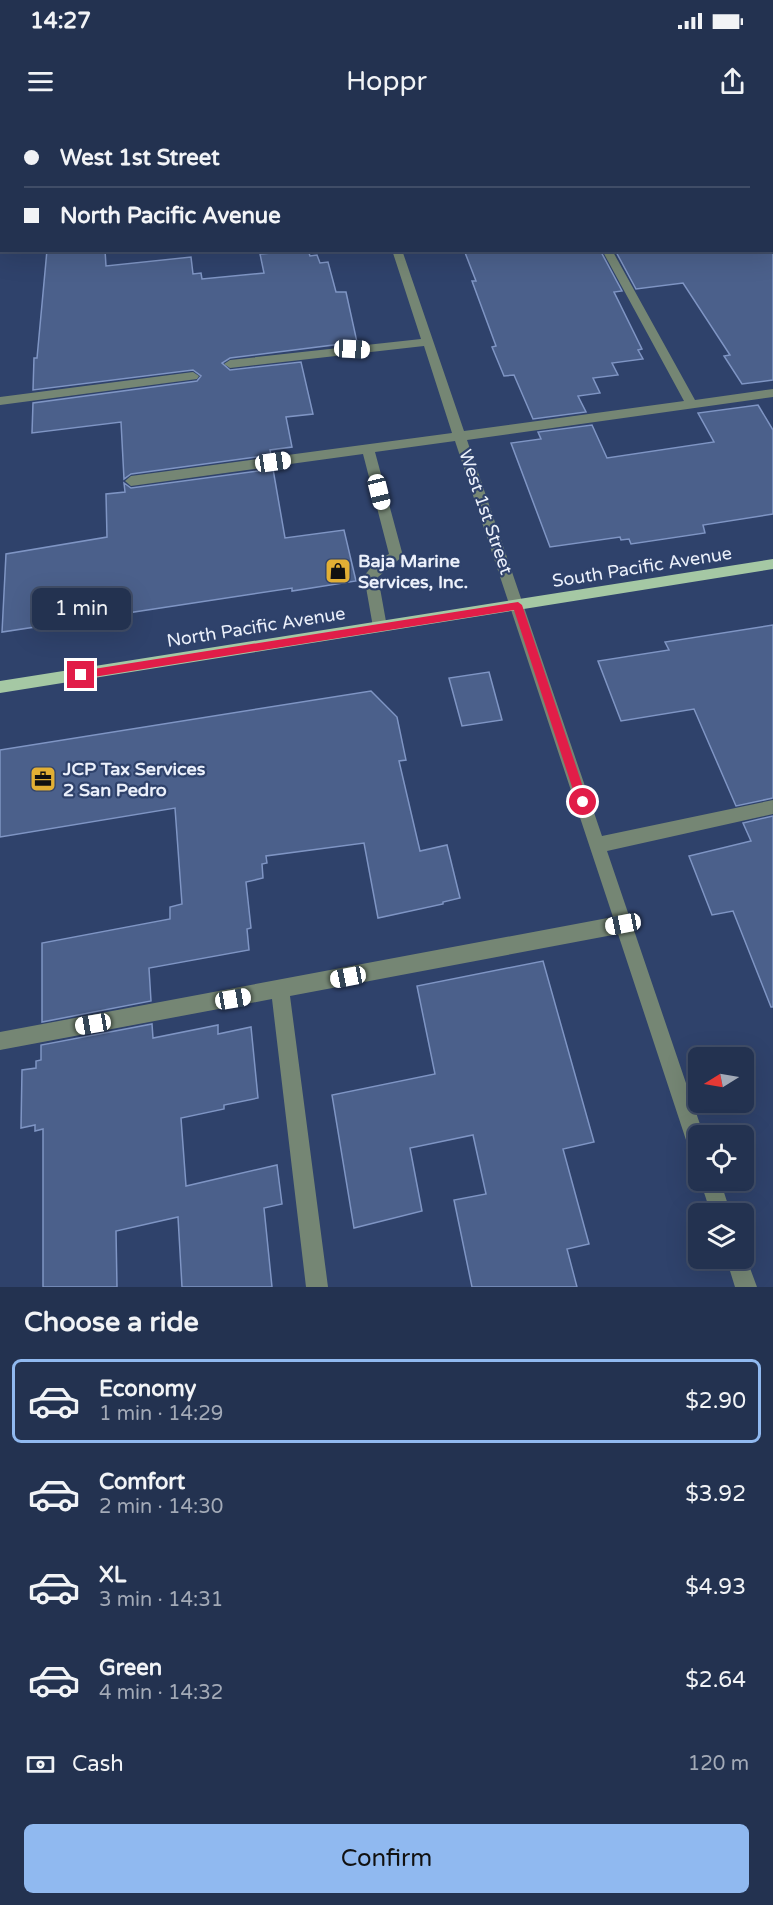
<!DOCTYPE html>
<meta charset="utf-8">
<style>
:root{--surface:#233250;--page:#2f3e5a;--text:#f1f3f6;--muted:#a3aab7;--line:#404d67;--accent:#90b9f0}
body{margin:0;font-family:"Varela Round",sans-serif;background:var(--page);color:var(--text);height:100vh;display:flex;flex-direction:column;font-size:22px;white-space:nowrap}
*{box-sizing:border-box;margin:0}
p{font-size:20px;color:var(--muted)}
.icon{flex:none;width:33px;height:33px;fill:none;stroke:currentColor;stroke-width:2;stroke-linecap:round;stroke-linejoin:round}
.map{position:relative;height:1167px;overflow:hidden}
.panel{display:flex;flex-direction:column;background:var(--surface);flex:1}
.panel>*{flex:none}
.top-card{position:absolute;left:0px;top:0px;width:774px;height:132px;box-shadow:0 6px 24px #0002,0 0 0 2px var(--line);display:grid;align-content:center;height:132px;padding:0 24px;background:var(--surface)}
.needle{width:39px;rotate:259deg}
.fabs{position:absolute;left:688px;top:927px;display:grid;gap:12px}
.fabs a{display:grid;place-items:center;width:66px;height:66px;border-radius:9px;background:var(--surface);box-shadow:0 6px 24px #0002,0 0 0 2px var(--line);font-size:30px}
.end{position:absolute;width:27px;height:27px;margin:-14px;border:8px solid #e11d48;background:#fff;box-shadow:0 0 0 3px #fff}
.from{border-radius:50%}
.bubble{position:absolute;height:42px;border-radius:9px;background:var(--surface);box-shadow:0 6px 24px #0002,0 0 0 2px var(--line);font-size:20px;font-weight:600;line-height:42px;text-align:center}
.car{position:absolute;width:18px;height:36px;margin:-18px -9px;border-radius:8px;box-shadow:0 0 4px 2px #0007;background:linear-gradient(#fff 24%,#345 0 40%,#fff 0 76%,#345 0 86%,#fff 0)}
.top-card b{display:flex;align-items:center;gap:21px;height:57px;font-size:22px}
.top-card b+b{border-top:2px solid var(--line)}
.top-card i{width:15px;height:15px;background:var(--text)}
ul{padding:0;list-style:none}
li{display:flex;align-items:center;gap:18px;height:84px;margin:0 12px 9px;padding:0 12px;border:3px solid transparent;border-radius:9px}
li div{flex:1}
li b{display:block;font-size:22px}
li em{font-style:normal;font-weight:600}
li.on{border-color:var(--accent)}
li>.icon{width:54px;height:54px;stroke-width:1.5}
h2{padding:0 24px;font-size:27px;line-height:72px}
.pay{display:flex;align-items:center;gap:15px;height:66px;padding:0 24px;font-size:22px}
.pay p{margin-inline-start:auto}
.cta{display:flex;gap:12px;margin-top:auto;padding:12px 24px}
.cta a{flex:1;height:69px;border-radius:9px;background:var(--accent);color:#111;font-size:24px;font-weight:600;line-height:69px;text-align:center}
.status{display:flex;justify-content:space-between;align-items:center;height:42px;padding:0 30px;background:var(--surface);direction:ltr}
.status svg{height:16px;fill:currentColor}
header{display:flex;justify-content:space-between;align-items:center;height:78px;padding:0 24px;background:var(--surface);font-size:27px;font-weight:600}
.map>svg:first-child{display:block}
</style>
<div class="status"><b>14:27</b><svg viewBox="0 0 49 12"><path d="M0 12V9h3v3zM5 12V6h3v6zM10 12V3h3v9zM15 12V0h3v12zM26 1h20v11H26zM47 4h2v5h-2z"/></svg></div>
<header><svg class="icon" aria-label="menu" viewBox="0 0 24 24"><path d="M4 6h16M4 12h16M4 18h16"/></svg>Hoppr<svg class="icon" aria-label="share" viewBox="0 0 24 24"><path d="M12 15V3M7 8l5-5 5 5M5 13v7h14v-7"/></svg></header>
<div class="map">
<svg width="773" height="1167" viewBox="0 0 773 1167">
<rect width="100%" height="100%" fill="#2f426b"/>
<!-- building -->
<path fill="#4b608b" stroke="#7f95c4" stroke-width="1.5" d="M47 130H105L106 146 191 137 193 154 201 153 202 159 264 153 260 134 308 130 310 136 317 135 320 143 328 142 336 172H346L357 222 230 238 222 243 230 250 301 242 313 294 286 297 292 327 270 330 271 335 131 354 124 359 121 302 32 313 33 283 197 261 201 256 193 250 33 270 34 238H37Z
M464 130H600L622 171 614 172 642 229 638 230 643 239 612 243 618 255 593 258 600 273 578 276 586 292 533 299 514 255 504 256 492 227 496 226 472 161H476Z
M615 130H773V260L742 264 724 236 730 235 683 163 636 169Z
M758 285 773 310V394L703 405 705 413 631 424 629 419 621 420 620 417 550 427 511 323 541 319 538 312 592 305 607 338 714 322 698 293Z
M273 349 285 418 344 410 356 461 292 471V468L2 512 6 434 107 417 106 374 125 372 124 363 131 368Z
M773 505V678L736 686 694 589 621 601 598 541 669 530 665 522Z
M489 552 502 600 462 606 449 558Z
M371 571 397 597 406 640 399 641 420 731 447 725 460 778 443 782V784L378 798 364 723 266 736 267 743 262 744 263 758 246 762 251 808 247 809 249 830 149 848 151 881 42 902V823L170 799V787L182 784 175 688 0 717V630Z
M773 696V887H771L733 791 712 795 689 736 751 721 743 703Z
M543 841 594 1022 563 1029 589 1124 567 1129 577 1167H472L454 1080 486 1074 473 1015 410 1028 422 1091 354 1108 332 975 435 954 417 866Z
M152 904 153 918 218 905V914L251 907 258 978 224 985V989L181 998 186 1066 277 1045 282 1084 264 1088 272 1167H182L178 1097 116 1111 117 1167H43V1009L35 1011V1005L21 1008 22 950 36 948V941L41 940V925Z"/>
<g fill="none" stroke-linecap="round" stroke-linejoin="round">
<!-- minor -->
<path fill="#758674" fill-rule="evenodd" d="M350 0H358V2H350Z
M715 0H723L724 2H715Z
M772 67H773V74H772Z
M392 130H402L464 311 684 281 602 130H612L695 280 773 269V277L467 320 602 716 773 680V694L607 731 704 1016H699V1039L692 1036 689 1029 618 814 290 876 328 1167H306L272 879 0 930V912L613 797 455 321 375 332 403 436 378 457 387 507 385 511H375L373 507 364 456 376 441 389 434 363 334 131 366 125 361 131 356 452 313 424 226 230 248 224 244 230 240 421 219Z
M193 252 199 256 197 259 0 285V277Z
M700 1060H720L731 1094H711Z
M744 1132 757 1167H735L726 1138H744Z"/>
<!-- major -->
<path fill="#a5c8a4" fill-rule="evenodd" d="M773 439V449L0 573V561Z"/>
</g>
<!-- route -->
<path fill="#e11d48" d="M518 482 522 485 588 682 583 687 577 682 514 490 81 559 77 555 81 551Z"/>
<!-- icons -->
<defs>
<g id="shop-square" transform="scale(1.35)"><rect x="-9" y="-9" width="18" height="18" rx="4" fill="#e2af34" stroke="#2f426b"/><path d="M-5-2.5h2.3a2.7 3.5 0 0 1 5.4 0H5L5.5 6h-11ZM-1.5-2.5h3a1.5 2.3 0 0 0-3 0Z" fill="#111"/></g>
<g id="office-square" transform="scale(1.35)"><rect x="-9" y="-9" width="18" height="18" rx="4" fill="#e2af34" stroke="#2f426b"/><path d="M-6-3h4V-5.5h4V-3h4V5H-6ZM-1-4.5V-3h2v-1.5ZM-6 0V1H6V0Z" fill="#111"/></g>
</defs>
<g fill-rule="evenodd">
<use href="#shop-square" x="338" y="451"/>
<use href="#office-square" x="43" y="659"/>
</g>
<g text-anchor="middle" stroke-width="4.5" stroke-linejoin="round" paint-order="stroke">
<!-- street labels -->
<g font-size="18" fill="#ebf0fb" stroke="#2f426b">
<text transform="translate(486 392) rotate(71)" y="6">West 1st Street</text>
<text transform="translate(642 447) rotate(-9)" y="6">South Pacific Avenue</text>
<text transform="translate(256 507) rotate(-9)" y="6">North Pacific Avenue</text>
</g>
<!-- poi labels -->
<g font-size="18" font-weight="bold" fill="#ebf0fb" stroke="#2f426b" text-anchor="start">
<text x="358" y="447">Baja Marine<tspan x="358" dy="21">Services, Inc.</tspan></text>
<text x="63" y="655">JCP Tax Services<tspan x="63" dy="21">2 San Pedro</tspan></text>
</g>
</g>
</svg>
<div class="fabs">
<a><svg class="needle" viewBox="-14 -14 28 28"><path d="M0-13l5 13h-10z" fill="#e53935"/><path d="M0 13l5-13h-10z" fill="#a3aab7"/></svg></a>
<a><svg class="icon" aria-label="locate" viewBox="0 0 24 24"><circle cx="12" cy="12" r="6"/><path d="M12 2v4M12 18v4M2 12h4M18 12h4"/></svg></a>
<a><svg class="icon" aria-label="layers" viewBox="0 0 24 24"><path d="M12 4l9 5-9 5-9-5zM3 14l9 5 9-5"/></svg></a>
</div>
<i class="end from" style="left:583px;top:682px"></i>
<i class="end" style="left:81px;top:555px"></i>
<div class="bubble" style="left:32px;top:468px;width:99px">1 min</div>
<i class="car" style="left:352px;top:229px;rotate:93deg"></i>
<i class="car" style="left:273px;top:342px;rotate:82deg"></i>
<i class="car" style="left:379px;top:372px;rotate:166deg"></i>
<i class="car" style="left:623px;top:804px;rotate:259deg"></i>
<i class="car" style="left:348px;top:857px;rotate:259deg"></i>
<i class="car" style="left:233px;top:879px;rotate:80deg"></i>
<i class="car" style="left:93px;top:904px;rotate:260deg"></i>
<div class="top-card">
<b><i class="from"></i>West 1st Street</b>
<b><i></i>North Pacific Avenue</b>
</div>
</div>
<section class="panel">
<h2>Choose a ride</h2>
<ul>
<li class="on"><svg class="icon" aria-label="car" viewBox="0 0 24 24"><path d="M5 17H2v-5l4-1 3-4h7l3 4 3 1v5h-3M9 17h6M6 11h13"/><circle cx="7" cy="17" r="2"/><circle cx="17" cy="17" r="2"/></svg><div><b>Economy</b><p>1 min · 14:29</p></div><em>$2.90</em></li>
<li><svg class="icon" aria-label="car" viewBox="0 0 24 24"><path d="M5 17H2v-5l4-1 3-4h7l3 4 3 1v5h-3M9 17h6M6 11h13"/><circle cx="7" cy="17" r="2"/><circle cx="17" cy="17" r="2"/></svg><div><b>Comfort</b><p>2 min · 14:30</p></div><em>$3.92</em></li>
<li><svg class="icon" aria-label="car" viewBox="0 0 24 24"><path d="M5 17H2v-5l4-1 3-4h7l3 4 3 1v5h-3M9 17h6M6 11h13"/><circle cx="7" cy="17" r="2"/><circle cx="17" cy="17" r="2"/></svg><div><b>XL</b><p>3 min · 14:31</p></div><em>$4.93</em></li>
<li><svg class="icon" aria-label="car" viewBox="0 0 24 24"><path d="M5 17H2v-5l4-1 3-4h7l3 4 3 1v5h-3M9 17h6M6 11h13"/><circle cx="7" cy="17" r="2"/><circle cx="17" cy="17" r="2"/></svg><div><b>Green</b><p>4 min · 14:32</p></div><em>$2.64</em></li>
</ul>
<div class="pay"><svg class="icon" aria-label="cash" viewBox="0 0 24 24"><path d="M3 7h18v10H3z"/><circle cx="12" cy="12" r="2"/></svg>Cash<p>120 m</p></div>
<div class="cta"><a>Confirm</a></div>
</section>
